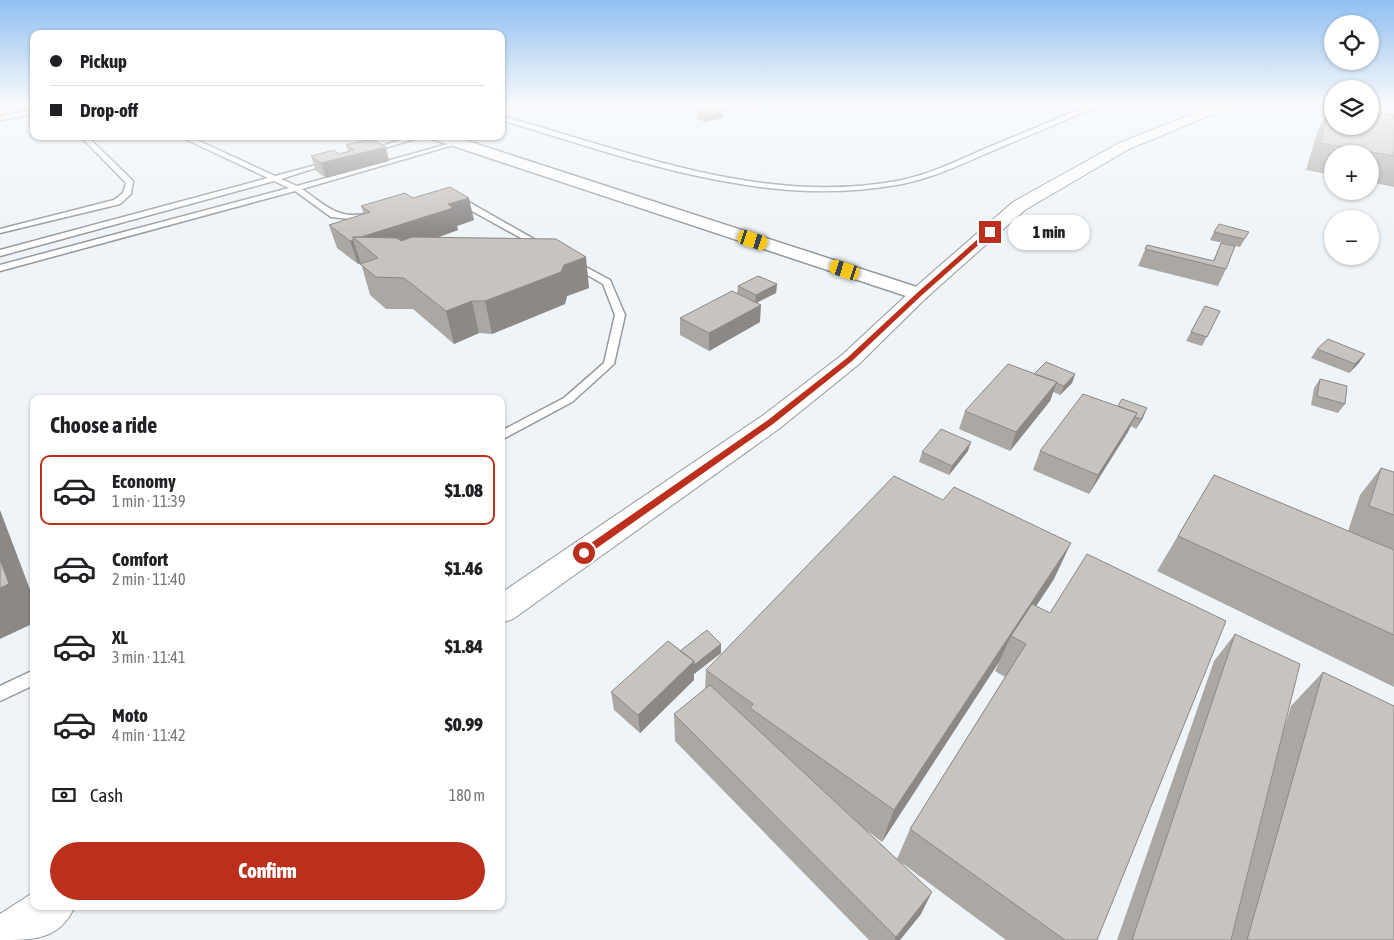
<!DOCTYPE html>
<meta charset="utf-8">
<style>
:root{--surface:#fff;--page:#f6f6f6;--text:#202124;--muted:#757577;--line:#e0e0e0;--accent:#bc2f1d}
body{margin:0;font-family:"Asap Condensed",sans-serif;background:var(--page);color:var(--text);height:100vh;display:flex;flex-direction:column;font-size:19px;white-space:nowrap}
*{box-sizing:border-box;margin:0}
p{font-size:16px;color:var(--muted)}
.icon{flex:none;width:28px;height:28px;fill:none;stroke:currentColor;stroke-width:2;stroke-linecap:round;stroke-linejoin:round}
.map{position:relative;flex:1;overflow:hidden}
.details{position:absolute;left:30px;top:395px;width:475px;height:515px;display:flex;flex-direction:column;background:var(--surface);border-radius:10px;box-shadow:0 1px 4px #0004}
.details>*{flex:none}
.top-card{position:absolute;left:30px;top:30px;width:475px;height:110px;border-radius:10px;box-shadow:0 1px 4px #0004;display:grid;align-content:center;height:110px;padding:0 20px;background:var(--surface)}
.buttons{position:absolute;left:1324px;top:15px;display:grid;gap:10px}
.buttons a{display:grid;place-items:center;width:55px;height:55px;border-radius:50%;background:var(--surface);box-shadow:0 1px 4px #0004;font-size:25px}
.end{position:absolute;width:22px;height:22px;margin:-11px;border:6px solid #bc2f1d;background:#fff;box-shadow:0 0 0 2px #fff}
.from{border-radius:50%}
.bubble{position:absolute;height:35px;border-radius:18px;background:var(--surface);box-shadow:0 1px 4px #0004;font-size:16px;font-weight:800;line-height:35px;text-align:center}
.car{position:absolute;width:15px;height:30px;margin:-15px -8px;border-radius:6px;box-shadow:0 0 4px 1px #0007;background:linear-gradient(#f5c518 24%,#345 0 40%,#f5c518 0 76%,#345 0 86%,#f5c518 0)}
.top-card b{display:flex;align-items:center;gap:18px;height:48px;font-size:19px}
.top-card b+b{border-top:1px solid var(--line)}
.top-card i{width:12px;height:12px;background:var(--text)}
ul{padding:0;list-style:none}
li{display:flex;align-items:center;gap:15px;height:70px;margin:0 10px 8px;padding:0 10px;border:2px solid transparent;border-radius:10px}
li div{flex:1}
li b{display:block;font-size:19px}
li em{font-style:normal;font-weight:800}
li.selected{border-color:var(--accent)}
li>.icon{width:45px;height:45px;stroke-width:1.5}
h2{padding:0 20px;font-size:22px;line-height:60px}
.pay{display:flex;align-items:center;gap:12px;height:55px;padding:0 20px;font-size:19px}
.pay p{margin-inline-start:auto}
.cta{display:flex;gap:10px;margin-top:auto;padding:10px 20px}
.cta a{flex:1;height:58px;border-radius:30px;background:var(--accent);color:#fff;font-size:20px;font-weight:800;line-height:58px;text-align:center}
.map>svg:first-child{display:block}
</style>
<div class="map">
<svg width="1394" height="940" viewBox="0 0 1394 940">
<rect width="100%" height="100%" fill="#eff4f8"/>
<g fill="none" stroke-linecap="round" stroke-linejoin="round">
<!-- lane casing -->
<g stroke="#95999d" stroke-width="3">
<path id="lane" d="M1094 103H1103C1094 109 1082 113 1072 117 1050 127 1028 136 1006 145 970 160 934 179 896 185 762 209 628 158 501 120V116C630 151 761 206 897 181 929 175 959 160 989 147 1024 133 1059 118 1094 103Z
M34 110V114L0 120V116Z
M80 136H87L133 181 131 194 120 204 0 233V229L114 200 123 193 126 183Z
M179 136H188L275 176 331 161V163L281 179 297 186 455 142 460 143 302 189C325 205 339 221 369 213L373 215 359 220 331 217 295 191 0 271V265L289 188 274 181 0 256V250L268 178Z
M413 136H424L372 152 367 151Z
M454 197H460L546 246 539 248 454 201Z
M573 260 610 280 625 315 614 364 572 402 501 440V431L564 398 604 363 615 315 603 284 570 265V261Z
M34 670V685L0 701V686Z"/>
</g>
<!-- street casing -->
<g stroke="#95999d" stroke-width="3">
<path id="street" d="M430 136H452L926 290 929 294 926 298H912L432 139Z"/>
</g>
<!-- secondary casing -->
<g stroke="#95999d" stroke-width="2">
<path id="secondary" d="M1220 103H1240L1129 149 1025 210 926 298 858 365 780 428 513 619 501 623V593L762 416 842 355 912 290 1013 202 1119 143Z
M34 892V906H75C60 940 34 940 0 940V914Z"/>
</g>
<!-- lane -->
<use href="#lane" fill="#fff" fill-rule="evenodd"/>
<!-- street -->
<use href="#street" fill="#fff" fill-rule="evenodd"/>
<!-- secondary -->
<use href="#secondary" fill="#fff" fill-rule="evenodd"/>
</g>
<!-- wall -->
<path fill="#aba8a4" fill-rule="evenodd" d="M1331 105 1394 115V187L1370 182V154H1332V175L1306 170 1318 130Z
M697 112 723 118 704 122 697 119Z
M346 145 389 161 326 178 316 171 311 156 339 154 348 151Z
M413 198 474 220 457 226 458 230 437 238 589 288 567 296 565 304 492 334 479 333 454 344 413 309H386L370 295 361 263 358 264 337 248 329 225 364 214 361 206Z
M1214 232H1249L1240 247 1210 240Z
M1221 243 1226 269 1218 286 1138 266 1147 245 1213 261Z
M777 284 776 293 757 303 760 322 709 351 680 335V318L737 293 738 286Z
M1205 306 1220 311 1202 346 1186 341Z
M1317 349 1359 363 1349 373 1311 358Z
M1034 374H1075L1072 383 1060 395 1053 392 1050 401 1010 451 959 429 965 411Z
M1320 379 1345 404 1338 413 1311 405 1314 388Z
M1118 406 1143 418 1136 429 1131 426 1089 494 1033 470 1040 451Z
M968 451 949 475 919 462 922 452Z
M1381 468 1394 472V687L1157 571 1214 475 1348 531 1360 495Z
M1054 579 1036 606 1097 940H1006L902 863 921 914 900 940H869L675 741 674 714 705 689 706 670ZM999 662 995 671 1005 677 910 829 897 859 865 829 882 842Z
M1235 634 1284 729 1291 706 1323 672 1394 940H1117L1214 661Z
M721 644V653L694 674V680L640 733 614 710 611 692 680 651Z"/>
<!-- shaded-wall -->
<path fill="#8b8886" d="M1370 103H1375L1374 105 1370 107Z
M723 111V118L704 122V115Z
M386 147 389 161 326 178 321 163Z
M469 198 474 220 457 226 458 230 378 257 355 239 448 204Z
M353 240 361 263 358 264 350 241Z
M586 257 589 288 567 296 565 304 492 334 485 301 564 265Z
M777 284 776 293 755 303 756 295Z
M472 301 479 333 454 344 446 311Z
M761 305 760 322 709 351V333Z
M1365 354 1359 363 1349 373 1355 364Z
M1075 374 1072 383 1060 395 1064 386Z
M1057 382 1050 401 1010 451 1016 432Z
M1147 408 1143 418 1136 429 1141 419Z
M1137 413 1128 432 1089 494 1098 475Z
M971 442 968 451 949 475 952 466Z
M0 510 34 600V623L0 639Z
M1071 543 1054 579 1015 638 1011 636 999 662 882 842 894 810Z
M721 644V653L694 674V680L640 733 638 715 694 661Z
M932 892 921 914 900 940H895L896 937Z"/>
<!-- building -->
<path fill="#c7c3bf" stroke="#8b8886" d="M1331 105 1332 106V126H1370V111L1394 115V156L1320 143Z
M716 108 723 111 704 115 697 112Z
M372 139 386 147 321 163 311 156 334 150 339 154 354 150 346 145Z
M450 187 469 198 448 204 453 208 361 237H353V240L350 241 329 225 370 212 361 206 405 193 413 198Z
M1219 224 1249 232 1244 239 1214 232Z
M353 237 397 238 401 241 412 237 556 239 586 257 564 265 561 272 485 301H472L446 311 404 278 376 277 360 264 378 258Z
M1221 243 1235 246 1226 269 1145 249 1147 245 1214 261Z
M758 276 777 284 756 295 738 286Z
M732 291 761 305 709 333 680 318Z
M1205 306 1220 311 1207 337 1191 332Z
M1328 339 1365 354 1355 364 1317 349Z
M1046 362 1075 374 1064 386 1056 383 1057 382 1034 374Z
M1008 364 1057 382 1016 432 965 411Z
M1320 379 1347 386 1345 404 1317 396Z
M1083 394 1137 413 1098 475 1040 451Z
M1122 399 1147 408 1141 419 1135 417 1137 413 1118 406Z
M941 429 971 442 952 466 922 452Z
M1381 468 1394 472V515L1369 506Z
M1214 475 1394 550V635L1178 536Z
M894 476 943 500 954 487 1071 543 894 810 750 708 753 704 706 670Z
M1087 554 1226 621 1097 940H1065L910 829 1026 644 1011 636 1032 604 1050 613Z
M0 559 9 584 0 588Z
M707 630 721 644 694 665V661L680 651Z
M1235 634 1300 664 1231 940H1132Z
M668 641 694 661 638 715 611 692Z
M1323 672 1394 706V940H1247Z
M710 685 932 892 896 937 674 714Z"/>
<!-- sky -->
<linearGradient id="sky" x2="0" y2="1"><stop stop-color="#91bff0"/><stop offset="0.44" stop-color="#f8fafc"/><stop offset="1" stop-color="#f8fafc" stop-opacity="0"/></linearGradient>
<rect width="1394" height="235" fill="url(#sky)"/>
<!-- route -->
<path fill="#bc2f1d" d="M988 230 993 232 921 296 852 361 773 424 587 555H581V550L768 420 847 358 917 293Z"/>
</svg>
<div class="buttons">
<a><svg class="icon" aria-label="locate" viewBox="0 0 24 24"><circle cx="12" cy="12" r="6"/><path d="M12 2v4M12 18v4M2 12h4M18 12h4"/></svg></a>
<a><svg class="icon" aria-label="layers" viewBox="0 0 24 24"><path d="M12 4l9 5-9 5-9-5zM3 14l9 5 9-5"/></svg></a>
<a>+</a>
<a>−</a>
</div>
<i class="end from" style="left:584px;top:553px"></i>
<i class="end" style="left:990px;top:232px"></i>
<div class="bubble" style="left:1008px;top:215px;width:82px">1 min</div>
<i class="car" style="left:753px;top:240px;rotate:108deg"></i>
<i class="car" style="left:845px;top:270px;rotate:288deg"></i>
<div class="top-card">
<b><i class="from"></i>Pickup</b>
<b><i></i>Drop-off</b>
</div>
<section class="details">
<h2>Choose a ride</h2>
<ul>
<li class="selected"><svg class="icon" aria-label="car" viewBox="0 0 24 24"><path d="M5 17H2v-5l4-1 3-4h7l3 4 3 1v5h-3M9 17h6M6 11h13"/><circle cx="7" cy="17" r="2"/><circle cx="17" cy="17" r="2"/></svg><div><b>Economy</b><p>1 min · 11:39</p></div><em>$1.08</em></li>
<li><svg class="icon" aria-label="car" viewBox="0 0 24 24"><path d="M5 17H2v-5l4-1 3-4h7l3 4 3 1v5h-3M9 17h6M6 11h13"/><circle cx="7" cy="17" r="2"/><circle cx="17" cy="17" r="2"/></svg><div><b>Comfort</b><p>2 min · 11:40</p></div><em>$1.46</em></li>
<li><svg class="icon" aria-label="car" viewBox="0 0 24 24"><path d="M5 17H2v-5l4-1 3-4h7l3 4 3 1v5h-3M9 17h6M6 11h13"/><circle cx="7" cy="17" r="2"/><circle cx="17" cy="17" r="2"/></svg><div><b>XL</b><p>3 min · 11:41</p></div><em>$1.84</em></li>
<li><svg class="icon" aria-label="car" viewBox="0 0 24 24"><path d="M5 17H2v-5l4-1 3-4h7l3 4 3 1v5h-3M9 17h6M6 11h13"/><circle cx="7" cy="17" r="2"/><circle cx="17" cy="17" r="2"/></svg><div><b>Moto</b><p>4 min · 11:42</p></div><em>$0.99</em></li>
</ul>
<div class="pay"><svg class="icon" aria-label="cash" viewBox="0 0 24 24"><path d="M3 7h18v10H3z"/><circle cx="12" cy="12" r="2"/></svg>Cash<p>180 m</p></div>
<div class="cta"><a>Confirm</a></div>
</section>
</div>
